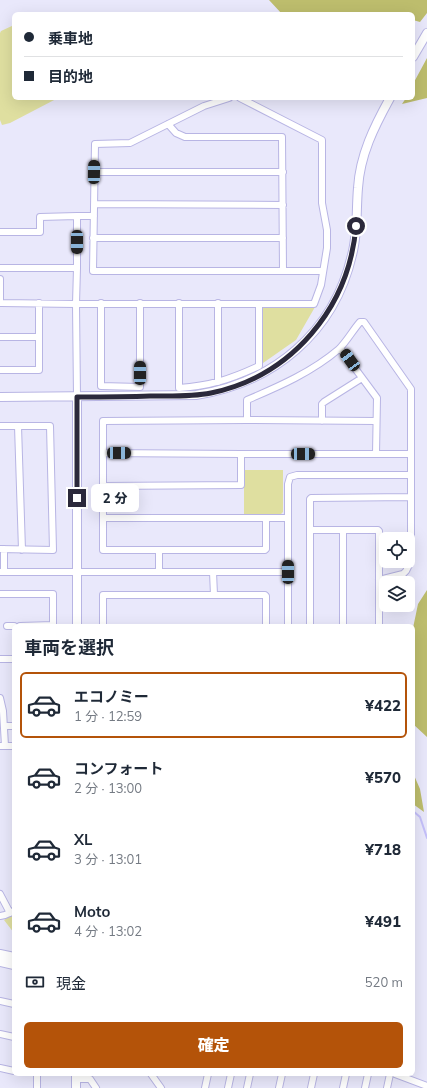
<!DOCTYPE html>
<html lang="ja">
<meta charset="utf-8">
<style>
:root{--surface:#fff;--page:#f2f2f3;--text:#1f2937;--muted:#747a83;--line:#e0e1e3;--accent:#b45309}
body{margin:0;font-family:Mulish,"Noto Sans JP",sans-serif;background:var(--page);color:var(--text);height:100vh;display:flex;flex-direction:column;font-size:15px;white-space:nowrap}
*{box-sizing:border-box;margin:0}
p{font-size:13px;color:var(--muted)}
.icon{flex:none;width:22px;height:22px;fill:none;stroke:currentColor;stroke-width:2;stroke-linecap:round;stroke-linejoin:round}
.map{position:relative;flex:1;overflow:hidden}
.panel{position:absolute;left:12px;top:624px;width:403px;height:452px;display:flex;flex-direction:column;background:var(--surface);border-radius:6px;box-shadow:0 4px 16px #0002}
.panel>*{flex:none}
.hud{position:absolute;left:12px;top:12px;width:403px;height:88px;border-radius:6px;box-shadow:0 4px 16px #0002;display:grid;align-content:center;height:88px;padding:0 12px;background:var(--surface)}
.controls{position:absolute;left:379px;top:532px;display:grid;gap:8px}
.controls a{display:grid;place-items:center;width:36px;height:36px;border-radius:6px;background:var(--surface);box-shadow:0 4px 16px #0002;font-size:20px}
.end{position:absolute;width:18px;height:18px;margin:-9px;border:5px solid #2b293b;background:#fff;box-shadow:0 0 0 2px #fff}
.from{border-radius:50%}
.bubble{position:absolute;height:28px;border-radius:6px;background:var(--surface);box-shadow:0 4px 16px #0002;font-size:13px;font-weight:800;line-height:28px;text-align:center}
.car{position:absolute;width:12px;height:24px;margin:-12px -6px;border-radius:5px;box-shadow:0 0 3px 1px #0007;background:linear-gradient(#222 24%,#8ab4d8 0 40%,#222 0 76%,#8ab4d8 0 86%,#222 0)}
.hud b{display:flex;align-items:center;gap:14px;height:38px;font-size:15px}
.hud b+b{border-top:1px solid var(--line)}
.hud i{width:10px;height:10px;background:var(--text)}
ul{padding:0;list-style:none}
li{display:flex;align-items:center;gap:12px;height:66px;margin:0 8px 6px;padding:0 4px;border:2px solid transparent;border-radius:6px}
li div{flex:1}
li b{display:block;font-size:15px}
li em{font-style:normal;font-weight:800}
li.current{border-color:var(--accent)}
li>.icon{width:36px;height:36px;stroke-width:1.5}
h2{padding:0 12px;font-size:18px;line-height:48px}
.pay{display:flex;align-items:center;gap:10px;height:44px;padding:0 12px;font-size:15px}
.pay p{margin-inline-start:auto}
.button{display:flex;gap:8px;margin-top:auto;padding:8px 12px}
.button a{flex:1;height:46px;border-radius:6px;background:var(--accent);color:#fff;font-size:16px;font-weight:800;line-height:46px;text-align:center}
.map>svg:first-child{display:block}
</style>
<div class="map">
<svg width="427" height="1088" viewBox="0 0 427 1088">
<rect width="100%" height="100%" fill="#e9e8fb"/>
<!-- green -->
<path fill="#dfdfa0" d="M14 25V98H58L10 123 2 125 0 120V33L1 31Z
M264 306 315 307 296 340 263 363 260 310Z
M244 470H283V512L280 515H244Z
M14 914V933L4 920Z"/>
<!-- forest -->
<path fill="#bdbd6d" d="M269 0H427V13L420 22 413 20V14H282Z
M427 58V98L402 104 406 98H413V84Z
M427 590V737L413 724V628L418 604Z
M413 773 420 789 424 812 413 804Z"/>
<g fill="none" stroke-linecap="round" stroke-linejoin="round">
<!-- stream -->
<path stroke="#c4bffa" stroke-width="2" d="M413 811 420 817 427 838"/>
<!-- minor casing -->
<g stroke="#b8b5e4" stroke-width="8">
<path id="minor" d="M229 98 204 106 130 143 95 144 93 271H323
M168 124 176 133 185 137H282L283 271
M94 172H283
M94 204 283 205
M77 216H94
M0 232H40V217L77 216V268H0
M93 238H283
M0 279V303
M1 303 76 304 77 268
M101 303V386L140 387V303
M179 303V388C210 386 231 379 259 366V304
M218 303V382
M0 337H39
M340 348 377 398 376 454
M0 370H39V303
M77 397 76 304H314L321 285 327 248V230L322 203V140L240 98
M247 420 376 421
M322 421V404L324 402 362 378
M0 426H50L53 550 0 549
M18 426 22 550
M241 454H411
M103 486 241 485V454L103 453
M103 518H288
M266 518V549L265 550H103V421L247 420V400C280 386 312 372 339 349 347 341 353 330 360 322H364L411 389V561L406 571 403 574 379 580
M310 530H378L379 531V626
M343 530V626
M159 550V572
M0 572H288V484L290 477 297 475H411
M4 572V549
M213 572 214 595
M0 594H53V626
M7 626H14
M20 626 53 625
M103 626V595H265L266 596V626
M288 626V572
M310 626V499L311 498 411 497
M0 659H14
M0 698 3 711 5 746
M4 726H14
M0 746H14
M0 894 10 913
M0 916 5 915 14 911
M0 1001 14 1004
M0 1034 14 1037
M0 1068 14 1071
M151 1074 161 1088
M395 1074 427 1086
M76 1079H90L96 1088
M37 1088V1074
M205 1088 208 1074
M228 1088 231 1074
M247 1088 250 1074
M279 1088 282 1074
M311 1088 314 1074
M343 1088 346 1074
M365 1088 368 1074
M387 1088 390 1074"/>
</g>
<!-- tertiary casing -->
<g stroke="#b8b5e4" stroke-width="10">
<path id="tertiary" d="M413 57 427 33
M0 397 196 395C273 383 334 333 352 255 358 233 356 211 358 188 360 155 374 127 390 98
M77 626V397
M0 954 14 957
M0 962 14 965
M76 1088V1074"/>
</g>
<!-- minor -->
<use href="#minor" stroke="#fff" stroke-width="6"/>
<!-- tertiary -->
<use href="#tertiary" stroke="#fff" stroke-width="8"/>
</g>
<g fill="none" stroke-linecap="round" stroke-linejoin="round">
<!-- route -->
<path stroke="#2b293b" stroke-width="5" d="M77 498V397C101 397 126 397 150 396 171 396 191 397 211 393 292 376 349 308 356 226"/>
</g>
</svg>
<div class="controls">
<a><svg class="icon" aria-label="locate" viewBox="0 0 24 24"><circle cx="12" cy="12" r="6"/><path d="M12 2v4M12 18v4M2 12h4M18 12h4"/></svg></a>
<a><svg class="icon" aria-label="layers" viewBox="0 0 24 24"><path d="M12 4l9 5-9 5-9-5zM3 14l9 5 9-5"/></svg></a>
</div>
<i class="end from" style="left:356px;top:226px"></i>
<i class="end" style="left:77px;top:498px"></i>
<div class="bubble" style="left:91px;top:484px;width:48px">2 分</div>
<i class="car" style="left:94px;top:172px;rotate:1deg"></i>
<i class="car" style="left:77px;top:242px;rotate:180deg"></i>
<i class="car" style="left:350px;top:360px;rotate:324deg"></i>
<i class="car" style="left:140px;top:373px;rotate:0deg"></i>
<i class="car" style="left:119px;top:453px;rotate:90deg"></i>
<i class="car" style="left:303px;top:454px;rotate:90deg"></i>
<i class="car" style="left:288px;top:572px;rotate:0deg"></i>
<div class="hud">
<b><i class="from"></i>乗車地</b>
<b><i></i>目的地</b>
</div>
<section class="panel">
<h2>車両を選択</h2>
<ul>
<li class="current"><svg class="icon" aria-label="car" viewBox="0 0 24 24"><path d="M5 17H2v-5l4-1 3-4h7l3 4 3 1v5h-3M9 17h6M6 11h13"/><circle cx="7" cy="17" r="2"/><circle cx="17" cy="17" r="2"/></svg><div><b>エコノミー</b><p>1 分 · 12:59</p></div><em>¥422</em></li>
<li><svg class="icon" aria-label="car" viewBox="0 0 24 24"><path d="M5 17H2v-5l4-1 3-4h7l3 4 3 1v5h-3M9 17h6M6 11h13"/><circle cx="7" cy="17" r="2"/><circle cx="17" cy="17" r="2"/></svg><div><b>コンフォート</b><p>2 分 · 13:00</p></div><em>¥570</em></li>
<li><svg class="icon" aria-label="car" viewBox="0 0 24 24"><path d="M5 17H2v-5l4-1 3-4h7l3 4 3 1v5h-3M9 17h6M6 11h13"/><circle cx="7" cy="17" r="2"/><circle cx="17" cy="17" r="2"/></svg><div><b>XL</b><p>3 分 · 13:01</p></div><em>¥718</em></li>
<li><svg class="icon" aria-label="car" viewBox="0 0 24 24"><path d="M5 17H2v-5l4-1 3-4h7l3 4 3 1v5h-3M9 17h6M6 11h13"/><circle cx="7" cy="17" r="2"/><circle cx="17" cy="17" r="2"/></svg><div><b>Moto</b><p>4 分 · 13:02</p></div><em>¥491</em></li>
</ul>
<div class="pay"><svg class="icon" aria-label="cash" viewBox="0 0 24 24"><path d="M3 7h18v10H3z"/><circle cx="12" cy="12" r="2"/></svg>現金<p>520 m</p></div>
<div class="button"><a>確定</a></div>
</section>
</div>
